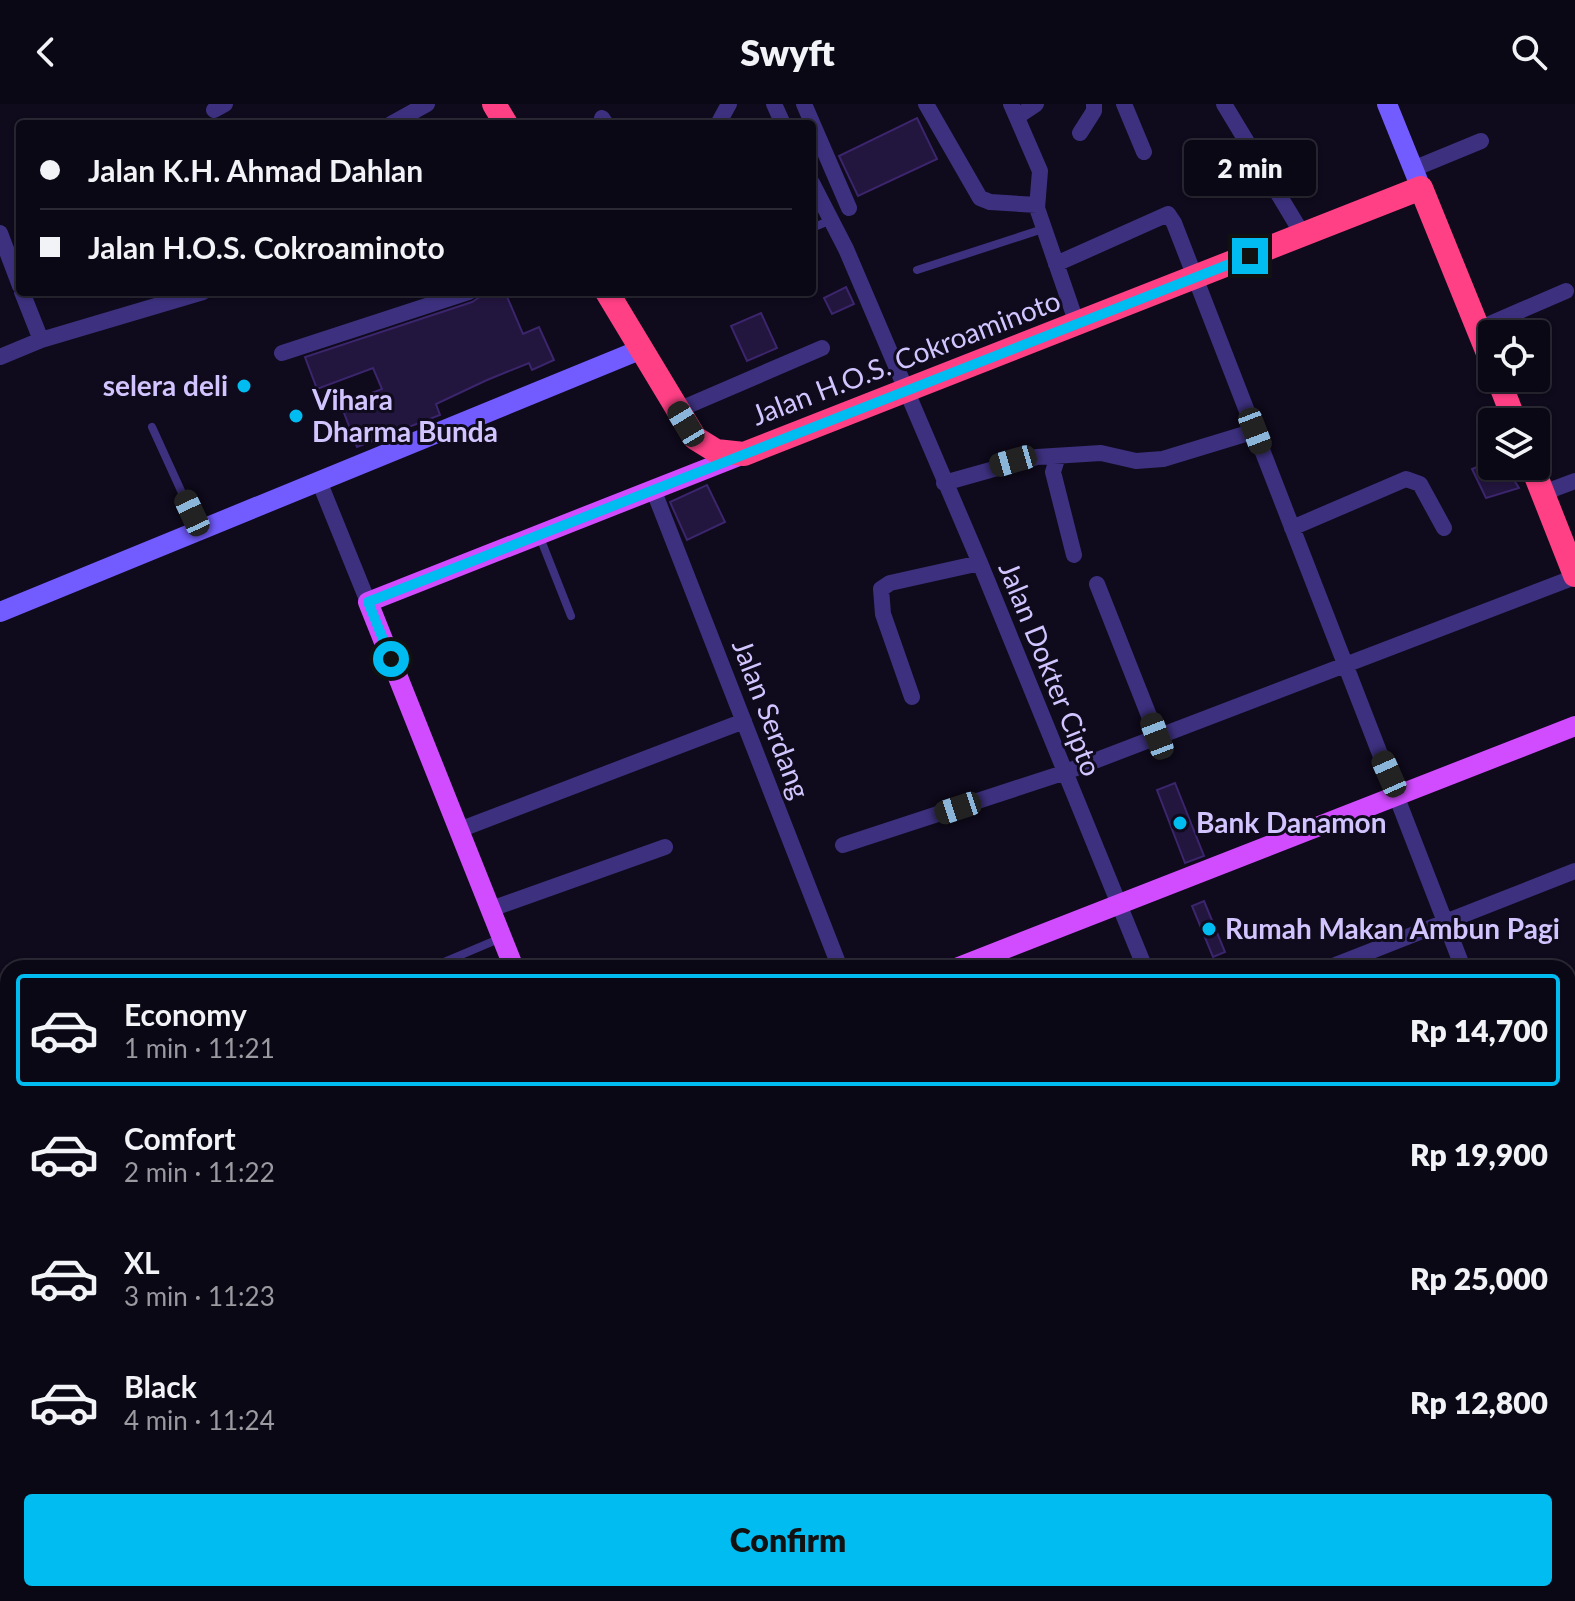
<!DOCTYPE html>
<meta charset="utf-8">
<style>
:root{--surface:#0b0815;--page:#14111e;--text:#f1f3f6;--muted:#9a9aa0;--line:#2b2934;--accent:#00bcf0}
body{margin:0;font-family:Lato,sans-serif;background:var(--page);color:var(--text);height:100vh;display:flex;flex-direction:column;font-size:30px;white-space:nowrap}
*{box-sizing:border-box;margin:0}
p{font-size:26px;color:var(--muted)}
.icon{flex:none;width:44px;height:44px;fill:none;stroke:currentColor;stroke-width:2;stroke-linecap:round;stroke-linejoin:round}
.map{position:relative;flex:1;overflow:hidden}
.sheet{position:absolute;left:0px;top:856px;width:1576px;height:642px;display:flex;flex-direction:column;background:var(--surface);border-radius:24px 24px 0 0;box-shadow:0 2px 6px #0004,0 0 0 2px var(--line)}
.sheet>*{flex:none}
.guide{position:absolute;left:16px;top:16px;width:800px;height:176px;border-radius:8px;box-shadow:0 2px 6px #0004,0 0 0 2px var(--line);display:grid;align-content:center;height:176px;padding:0 24px;background:var(--surface)}
.fabs{position:absolute;left:1478px;top:216px;display:grid;gap:16px}
.fabs a{display:grid;place-items:center;width:72px;height:72px;border-radius:8px;background:var(--surface);box-shadow:0 2px 6px #0004,0 0 0 2px var(--line);font-size:40px}
.end{position:absolute;width:36px;height:36px;margin:-18px;border:10px solid #00bcf0;background:#111;box-shadow:0 0 0 4px #111}
.from{border-radius:50%}
.bubble{position:absolute;height:56px;border-radius:8px;background:var(--surface);box-shadow:0 2px 6px #0004,0 0 0 2px var(--line);font-size:26px;font-weight:800;line-height:56px;text-align:center}
.car{position:absolute;width:24px;height:48px;margin:-24px -12px;border-radius:10px;box-shadow:0 0 6px 2px #0007;background:linear-gradient(#222 24%,#8ab4d8 0 40%,#222 0 76%,#8ab4d8 0 86%,#222 0)}
.guide b{display:flex;align-items:center;gap:28px;height:76px;font-size:30px}
.guide b+b{border-top:2px solid var(--line)}
.guide i{width:20px;height:20px;background:var(--text)}
ul{padding:14px 0 0;list-style:none}
li{display:flex;align-items:center;gap:24px;height:112px;margin:0 16px 12px;padding:0 8px;border:4px solid transparent;border-radius:8px}
li div{flex:1}
li b{display:block;font-size:30px}
li em{font-style:normal;font-weight:800}
li.active{border-color:var(--accent)}
li>.icon{width:72px;height:72px;stroke-width:1.5}
.button{display:flex;gap:16px;margin-top:auto;padding:16px 24px}
.button a{flex:1;height:92px;border-radius:8px;background:var(--accent);color:#111;font-size:32px;font-weight:800;line-height:92px;text-align:center}
header{display:flex;justify-content:space-between;align-items:center;height:104px;padding:0 24px;background:var(--surface);font-size:36px;font-weight:800}
.map>svg:first-child{display:block}
</style>
<header><svg class="icon" aria-label="back" viewBox="0 0 24 24"><path d="M15 5l-7 7 7 7"/></svg>Swyft<svg class="icon" aria-label="search" viewBox="0 0 24 24"><circle cx="10" cy="10" r="6"/><path d="M15 15l6 6"/></svg></header>
<div class="map">
<svg width="1575" height="1497" viewBox="0 0 1575 1497">
<rect width="100%" height="100%" fill="#0f0a1c"/>
<!-- building -->
<path fill="#22153e" stroke="#3b256c" stroke-width="2" d="M917 14 937 55 858 92 839 52Z
M846 183 854 200 832 210 824 194Z
M487 188H505L523 230 539 223 554 256 532 266 529 259 487 276 436 300 440 311 357 343 341 301 382 285 373 264 317 285 305 253 472 198Z
M761 209 777 244 747 257 731 222Z
M1492 357V362H1505L1519 384 1486 394 1472 365Z
M707 381 725 418 687 436 670 398Z
M1175 679 1204 752 1185 759 1157 686Z
M1204 797 1225 848 1213 853 1192 802Z"/>
<g fill="none" stroke-linecap="round" stroke-linejoin="round">
<!-- lane -->
<path stroke="#3d317f" stroke-width="8" d="M812 124 831 116
M917 166 1043 125
M152 323 198 424
M539 431 571 512
M430 864 501 834
M0 1151 8 1169
M167 1490 170 1497"/>
<!-- street -->
<path stroke="#3d317f" stroke-width="16" d="M774 0 783 20
M804 0 849 104
M926 0 980 94 990 98 1037 101
M1011 0 1040 67 1037 104 1077 220
M1124 0 1144 48
M1224 0 1303 131
M214 6 225 0
M1018 12 1036 0
M602 14 606 20
M391 20 427 0
M718 20 729 0
M1080 29 1094 7V0
M1413 65 1481 37
M812 79 846 145 980 459 1145 864
M0 129 20 182
M1056 160 1168 110 1174 119 1463 864
M22 188 41 236
M1478 225 1566 187
M282 249 469 188
M0 253 41 236 203 188
M678 306 822 244
M1057 355 1053 368 1074 451
M319 377 368 498
M944 379 1037 353 1101 349 1136 357 1163 355 1255 327
M653 385 840 864
M1543 389 1575 377
M1292 424 1406 375 1420 380 1444 424
M1097 480 1157 632
M912 593 883 510 881 485 890 479 980 459
M459 726 744 617
M843 741 1063 669 1575 473
M491 805 665 743
M1328 864 1575 767
M1568 929 1575 927
M1568 1012 1574 1009
M1568 1119 1575 1136
M1568 1227 1575 1224
M626 1490 629 1497
M1392 1490 1395 1497
M111 1497 129 1490
M871 1497 889 1490"/>
<!-- secondary -->
<path stroke="#735cff" stroke-width="20" d="M1387 0 1421 84
M0 508 642 245
M0 1241 8 1238
M756 1490 759 1497"/>
<!-- primary -->
<path stroke="#d14cff" stroke-width="20" d="M514 864 368 498 744 350
M956 864 1575 622"/>
<!-- highway -->
<path stroke="#ff4085" stroke-width="24" d="M494 0 506 20
M607 188 695 334 716 347 744 350 1421 84 1492 259
M1498 274 1515 318
M1532 362 1575 471"/>
</g>
<g fill="none" stroke-linecap="round" stroke-linejoin="round">
<!-- route -->
<path stroke="#00bcf0" stroke-width="10" d="M391 555 368 498 1250 152"/>
</g>
<!-- markers -->
<g fill="#00bcf0" stroke="#0f0a1c" stroke-width="3">
<circle cx="244" cy="282" r="8"/>
<circle cx="296" cy="312" r="8"/>
<circle cx="1180" cy="719" r="8"/>
<circle cx="1209" cy="825" r="8"/>
</g>
<g text-anchor="middle" stroke-width="6" stroke-linejoin="round" paint-order="stroke">
<!-- street labels -->
<g font-size="28" fill="#d2c5ff" stroke="#0f0a1c">
<text transform="translate(906 254) rotate(-21)" y="10">Jalan H.O.S. Cokroaminoto</text>
<text transform="translate(1050 565) rotate(68)" y="10">Jalan Dokter Cipto</text>
<text transform="translate(771 615) rotate(69)" y="10">Jalan Serdang</text>
</g>
<!-- poi labels -->
<g font-size="28" font-weight="bold" fill="#d2c5ff" stroke="#0f0a1c" text-anchor="start">
<text x="228" y="292" text-anchor="end">selera deli</text>
<text x="312" y="306">Vihara<tspan x="312" dy="32">Dharma Bunda</tspan></text>
<text x="1196" y="729">Bank Danamon</text>
<text x="1225" y="835">Rumah Makan Ambun Pagi</text>
</g>
</g>
</svg>
<div class="fabs">
<a><svg class="icon" aria-label="locate" viewBox="0 0 24 24"><circle cx="12" cy="12" r="6"/><path d="M12 2v4M12 18v4M2 12h4M18 12h4"/></svg></a>
<a><svg class="icon" aria-label="layers" viewBox="0 0 24 24"><path d="M12 4l9 5-9 5-9-5zM3 14l9 5 9-5"/></svg></a>
</div>
<i class="end from" style="left:391px;top:555px"></i>
<i class="end" style="left:1250px;top:152px"></i>
<div class="bubble" style="left:1184px;top:36px;width:132px">2 min</div>
<i class="car" style="left:686px;top:320px;rotate:329deg"></i>
<i class="car" style="left:1255px;top:327px;rotate:159deg"></i>
<i class="car" style="left:1013px;top:357px;rotate:254deg"></i>
<i class="car" style="left:192px;top:409px;rotate:335deg"></i>
<i class="car" style="left:1157px;top:632px;rotate:339deg"></i>
<i class="car" style="left:1389px;top:670px;rotate:336deg"></i>
<i class="car" style="left:958px;top:704px;rotate:252deg"></i>
<div class="guide">
<b><i class="from"></i>Jalan K.H. Ahmad Dahlan</b>
<b><i></i>Jalan H.O.S. Cokroaminoto</b>
</div>
<section class="sheet">
<ul>
<li class="active"><svg class="icon" aria-label="car" viewBox="0 0 24 24"><path d="M5 17H2v-5l4-1 3-4h7l3 4 3 1v5h-3M9 17h6M6 11h13"/><circle cx="7" cy="17" r="2"/><circle cx="17" cy="17" r="2"/></svg><div><b>Economy</b><p>1 min · 11:21</p></div><em>Rp 14,700</em></li>
<li><svg class="icon" aria-label="car" viewBox="0 0 24 24"><path d="M5 17H2v-5l4-1 3-4h7l3 4 3 1v5h-3M9 17h6M6 11h13"/><circle cx="7" cy="17" r="2"/><circle cx="17" cy="17" r="2"/></svg><div><b>Comfort</b><p>2 min · 11:22</p></div><em>Rp 19,900</em></li>
<li><svg class="icon" aria-label="car" viewBox="0 0 24 24"><path d="M5 17H2v-5l4-1 3-4h7l3 4 3 1v5h-3M9 17h6M6 11h13"/><circle cx="7" cy="17" r="2"/><circle cx="17" cy="17" r="2"/></svg><div><b>XL</b><p>3 min · 11:23</p></div><em>Rp 25,000</em></li>
<li><svg class="icon" aria-label="car" viewBox="0 0 24 24"><path d="M5 17H2v-5l4-1 3-4h7l3 4 3 1v5h-3M9 17h6M6 11h13"/><circle cx="7" cy="17" r="2"/><circle cx="17" cy="17" r="2"/></svg><div><b>Black</b><p>4 min · 11:24</p></div><em>Rp 12,800</em></li>
</ul>
<div class="button"><a>Confirm</a></div>
</section>
</div>
